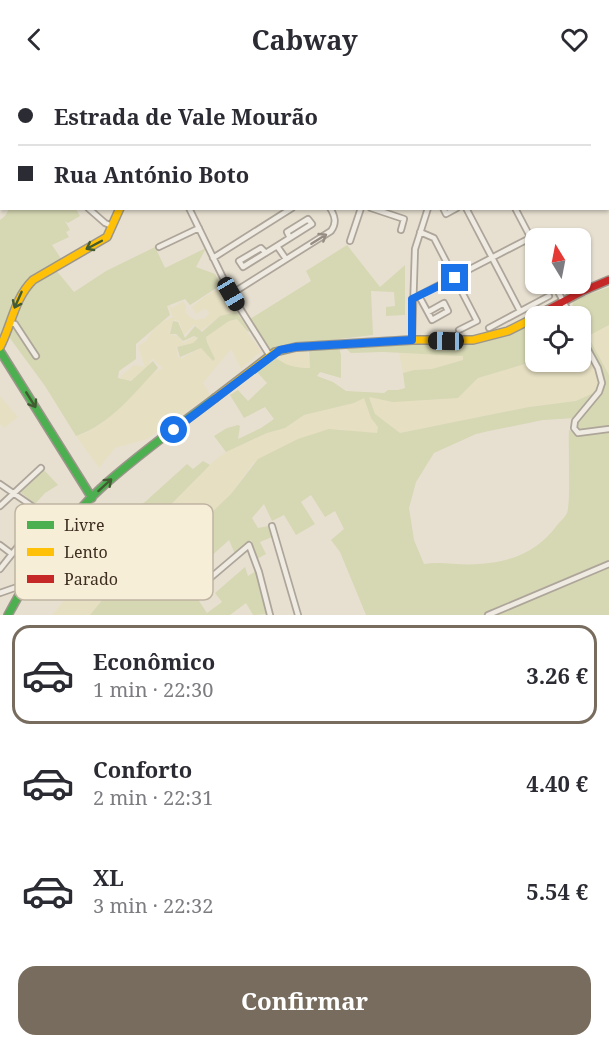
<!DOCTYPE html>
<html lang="pt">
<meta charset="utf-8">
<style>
:root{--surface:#fff;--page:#f2f2f3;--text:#2b2b33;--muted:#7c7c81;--line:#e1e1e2;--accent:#786c5e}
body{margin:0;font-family:"Noto Serif",serif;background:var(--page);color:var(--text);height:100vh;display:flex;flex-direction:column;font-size:22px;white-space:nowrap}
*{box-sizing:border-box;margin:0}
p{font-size:20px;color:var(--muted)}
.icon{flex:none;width:33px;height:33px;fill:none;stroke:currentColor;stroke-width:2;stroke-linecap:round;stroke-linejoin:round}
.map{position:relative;height:537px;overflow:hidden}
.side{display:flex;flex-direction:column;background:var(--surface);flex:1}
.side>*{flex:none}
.banner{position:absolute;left:0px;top:0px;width:609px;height:132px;box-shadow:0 2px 4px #0004;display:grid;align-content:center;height:132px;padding:0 18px;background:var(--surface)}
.needle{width:39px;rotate:350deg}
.tools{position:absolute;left:525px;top:150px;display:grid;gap:12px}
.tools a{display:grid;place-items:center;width:66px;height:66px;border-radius:12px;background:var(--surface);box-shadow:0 2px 4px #0004;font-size:30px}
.end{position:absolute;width:27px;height:27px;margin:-14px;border:8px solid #1a73e8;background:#fff;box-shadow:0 0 0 3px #fff}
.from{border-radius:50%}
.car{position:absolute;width:18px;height:36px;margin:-18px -9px;border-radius:8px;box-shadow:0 0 4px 2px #0007;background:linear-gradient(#222 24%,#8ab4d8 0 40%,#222 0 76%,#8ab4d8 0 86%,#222 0)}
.banner b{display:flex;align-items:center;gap:21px;height:57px;font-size:22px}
.banner b+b{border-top:2px solid var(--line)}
.banner i{width:15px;height:15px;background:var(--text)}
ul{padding:10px 0 0;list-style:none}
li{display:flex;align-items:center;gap:18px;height:99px;margin:0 12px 9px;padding:0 6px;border:3px solid transparent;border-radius:18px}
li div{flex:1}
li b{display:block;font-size:22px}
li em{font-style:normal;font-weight:700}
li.selected{border-color:var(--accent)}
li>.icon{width:54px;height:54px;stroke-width:1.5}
.primary-button{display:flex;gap:12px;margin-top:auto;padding:12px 18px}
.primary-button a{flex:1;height:69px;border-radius:18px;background:var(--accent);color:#fff;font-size:24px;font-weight:700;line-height:69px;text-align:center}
header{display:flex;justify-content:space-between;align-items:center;height:78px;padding:0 18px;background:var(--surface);font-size:27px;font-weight:700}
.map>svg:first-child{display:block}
</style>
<header><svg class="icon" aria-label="back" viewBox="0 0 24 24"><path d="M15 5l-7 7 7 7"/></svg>Cabway<svg class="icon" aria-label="heart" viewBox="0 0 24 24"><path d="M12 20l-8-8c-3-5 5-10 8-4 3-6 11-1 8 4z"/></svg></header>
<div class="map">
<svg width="609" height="537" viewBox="0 0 609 537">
<rect width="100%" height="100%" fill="#e7e0d1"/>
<!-- farmland -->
<path fill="#e6dfc2" d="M224 208 237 234 220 238 202 252H199L196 247H193L184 257 179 243 173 242 169 256 177 258 183 265 194 259 197 260 193 265 176 269 178 279 182 280 201 270 213 282 215 281 207 263 206 259 229 243 237 241 261 273 241 291 231 271 203 305 210 317 147 361 115 370 99 390 76 358 88 354 106 342 150 297 163 290 152 280 148 288 133 301 126 303 120 299 134 287 145 289 138 268 146 263 153 252 162 244 173 239 167 225 172 230 183 223 186 229 185 234 190 239 195 242 205 240 209 236 208 232 204 231 196 236 192 229 204 219Z
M609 247V297L588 257Z
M581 261 599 297V305L598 313 576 323 529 329 400 355 375 336 369 318 458 320 478 300 535 283 580 284Z
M292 272 308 273 310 290H297L284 287 274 278Z
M399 275 463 277V282L432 291 414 292 403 295Z
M0 318 18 339 4 350 0 346Z
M364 319 371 340 379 349 377 355 352 354 339 351 253 385 231 416 207 439 117 504 90 537H52L74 510 107 491 215 382 226 374 267 355 285 350 304 337 354 325Z"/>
<!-- green -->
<path fill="#d6d7b3" d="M431 0H609V78H608V2Z
M9 131H76L80 138 68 145 65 143 70 152 66 154 69 159 52 167 62 182 23 207 13 224 0 265V142L5 138Z
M347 167 380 209 405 187V237L386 238V229L395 228 394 214 371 213 373 257 288 267 271 273 250 241 311 203 306 193Z
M155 169 165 190 206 170 196 189 215 196 221 207 190 227 185 221 167 228 170 237 136 266V281L119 293 118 300 131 303 153 283 158 290C134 315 111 346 76 358L45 308 9 259C19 220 21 211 56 192L74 214 106 193Z
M609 209V247L588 258 609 297V349L580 353 576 348 577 343 603 306V298L581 252 580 238H574L572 234 573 222Z
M237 234 250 254 247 253 237 241 229 243 206 259 207 264 215 281 213 283 201 270 180 279 177 269 193 265 198 260 194 258 183 263 176 256H170L173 243 178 244 185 260 195 248 202 254 220 238Z
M535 242V283L478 300 458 320 393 324 369 319 375 336 400 355 529 329 576 323 598 313 575 340 543 342 489 353 476 356 434 375 416 404 409 430 414 462 424 486C442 483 460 488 479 486 512 484 539 473 558 446 561 443 565 439 567 435 571 424 568 368 569 352L581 358 609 353V482L495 530 484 537H366L340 474 331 462 344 451 335 433 325 439 311 417 301 424 315 446 296 457 284 437 272 443 264 426 252 440 258 450 268 448 272 459 260 464 266 476 257 481 251 462 235 476 229 462 185 502 207 535 222 524 215 515 245 489 248 498 256 493 269 536 253 537 246 525 230 537H90L117 504 207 439 231 416 258 381 298 361 329 351 377 355 378 349 371 340 364 320 354 325 304 337 285 350 267 355 226 374 214 358 227 350 238 347 240 348 238 361 261 350 274 341 265 329 244 340 230 317 238 312 248 323 267 305 256 293 274 278C285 288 295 290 310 290L309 271 339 269 341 277V300L320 294 317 298 333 304 346 313 384 315 388 312H398L405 310 403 295 414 292 432 291 463 282V278L383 274 351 275 344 269 415 265H470Z
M203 383 210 387 107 491 57 520 53 515 55 504 76 486 105 471 114 461 136 448 132 444 140 437 135 433 187 386 193 391Z
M44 392 58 407 45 415 35 426 19 413 36 396Z
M609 488V537H493Z"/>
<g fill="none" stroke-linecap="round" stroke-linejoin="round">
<!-- street casing -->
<g stroke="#ada599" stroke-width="8">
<path id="street" d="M291 0 292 2
M420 0 424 2
M50 2 52 0
M132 2 135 0
M213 2 216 0
M0 46 2 45
M0 80H2
M88 130 105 145 112 148
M189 130 231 216 270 278
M371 130 404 141 401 152
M443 130 446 136 457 130
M466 130 520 233
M515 130 536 170
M420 154 434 160 477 243 459 252
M350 163 361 130
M277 168 312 146 308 141 287 154 290 160
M159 169 199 150
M266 175 261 170 239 183 243 189 277 168 286 181
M213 180 292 130
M554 206 571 238
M231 216 331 153C337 145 335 138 330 130
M419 218 432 242 448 233 444 225 428 234
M412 221 530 160
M10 245 15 246 36 278
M489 250 549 218
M580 257 598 290 602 305 599 314 575 343 574 350 578 355 609 351
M412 262 415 171 428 130
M0 406 32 428 63 453
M0 428 41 390
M272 448 298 537
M0 467 12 476
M0 491 43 437
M209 501 249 467 259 494 270 537
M0 515 23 507
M488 537 609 486"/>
</g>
<!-- fast casing -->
<g stroke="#9c958a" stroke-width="10">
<path id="fast" d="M304 2 306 0
M0 273 92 420
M8 537C31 494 64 444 100 411 136 378 177 349 215 320"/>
</g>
<!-- slow casing -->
<g stroke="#9c958a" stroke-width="10">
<path id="slow" d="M0 269C12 246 14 221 33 202L107 159 120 130
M215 320 275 274 296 269 412 262H473L508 253 536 239"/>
</g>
<!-- jam casing -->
<g stroke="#9c958a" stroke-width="10">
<path id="jam" d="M536 238 583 213 609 202"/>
</g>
<!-- street -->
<use href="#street" stroke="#efebe3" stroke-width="4.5"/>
<!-- fast -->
<use href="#fast" stroke="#4caf50" stroke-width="7"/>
<!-- slow -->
<use href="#slow" stroke="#ffc107" stroke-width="7"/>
<!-- jam -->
<use href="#jam" stroke="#c62828" stroke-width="7"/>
</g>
<!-- one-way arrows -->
<defs><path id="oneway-shaft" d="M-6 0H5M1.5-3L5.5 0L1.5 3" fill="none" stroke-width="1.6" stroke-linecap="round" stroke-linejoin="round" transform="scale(1.5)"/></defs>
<use stroke="#968c82" href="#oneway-shaft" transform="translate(319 161) rotate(-32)"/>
<g stroke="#425b31">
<use href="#oneway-shaft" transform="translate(94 167) rotate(152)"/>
<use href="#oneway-shaft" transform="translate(18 222) rotate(114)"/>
<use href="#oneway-shaft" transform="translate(31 322) rotate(58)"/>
<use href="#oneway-shaft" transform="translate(105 407) rotate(-42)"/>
</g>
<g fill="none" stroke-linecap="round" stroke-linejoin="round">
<!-- route -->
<path stroke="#1a73e8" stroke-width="8" d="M174 352 280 272 296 269 412 262V221L455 200"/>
</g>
<!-- legend -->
<rect x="15" y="426" width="198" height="96" rx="9" fill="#f7eed8" stroke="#bfb4a1" stroke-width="1.5"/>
<rect x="27" y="443" width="27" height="8" fill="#4caf50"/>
<rect x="27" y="470" width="27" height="8" fill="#ffc107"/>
<rect x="27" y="497" width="27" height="8" fill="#c62828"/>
<g font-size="16" fill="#3d2e20">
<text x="64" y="453">Livre</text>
<text x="64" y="480">Lento</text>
<text x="64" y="507">Parado</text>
</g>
</svg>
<div class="tools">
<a><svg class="needle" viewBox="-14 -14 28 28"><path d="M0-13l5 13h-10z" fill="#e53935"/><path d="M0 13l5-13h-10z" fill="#7c7c81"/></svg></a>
<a><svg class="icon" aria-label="locate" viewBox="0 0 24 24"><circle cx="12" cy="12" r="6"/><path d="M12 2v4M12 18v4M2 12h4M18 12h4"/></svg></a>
</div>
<i class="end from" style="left:174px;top:352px"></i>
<i class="end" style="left:455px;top:200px"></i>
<i class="car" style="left:231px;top:216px;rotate:150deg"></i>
<i class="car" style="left:446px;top:263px;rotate:271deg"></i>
<div class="banner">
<b><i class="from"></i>Estrada de Vale Mourão</b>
<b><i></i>Rua António Boto</b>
</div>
</div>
<section class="side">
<ul>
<li class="selected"><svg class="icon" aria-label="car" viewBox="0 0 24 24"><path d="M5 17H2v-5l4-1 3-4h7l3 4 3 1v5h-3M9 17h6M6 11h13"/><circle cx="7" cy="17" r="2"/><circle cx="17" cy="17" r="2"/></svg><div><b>Econômico</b><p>1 min · 22:30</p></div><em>3.26 €</em></li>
<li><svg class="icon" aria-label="car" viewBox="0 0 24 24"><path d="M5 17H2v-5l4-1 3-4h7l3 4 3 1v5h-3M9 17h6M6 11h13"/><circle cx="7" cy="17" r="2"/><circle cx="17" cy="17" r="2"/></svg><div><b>Conforto</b><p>2 min · 22:31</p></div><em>4.40 €</em></li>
<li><svg class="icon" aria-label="car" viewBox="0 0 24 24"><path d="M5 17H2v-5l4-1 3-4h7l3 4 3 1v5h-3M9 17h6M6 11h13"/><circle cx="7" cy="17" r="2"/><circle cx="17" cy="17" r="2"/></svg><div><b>XL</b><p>3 min · 22:32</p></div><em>5.54 €</em></li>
</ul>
<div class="primary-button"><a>Confirmar</a></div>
</section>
